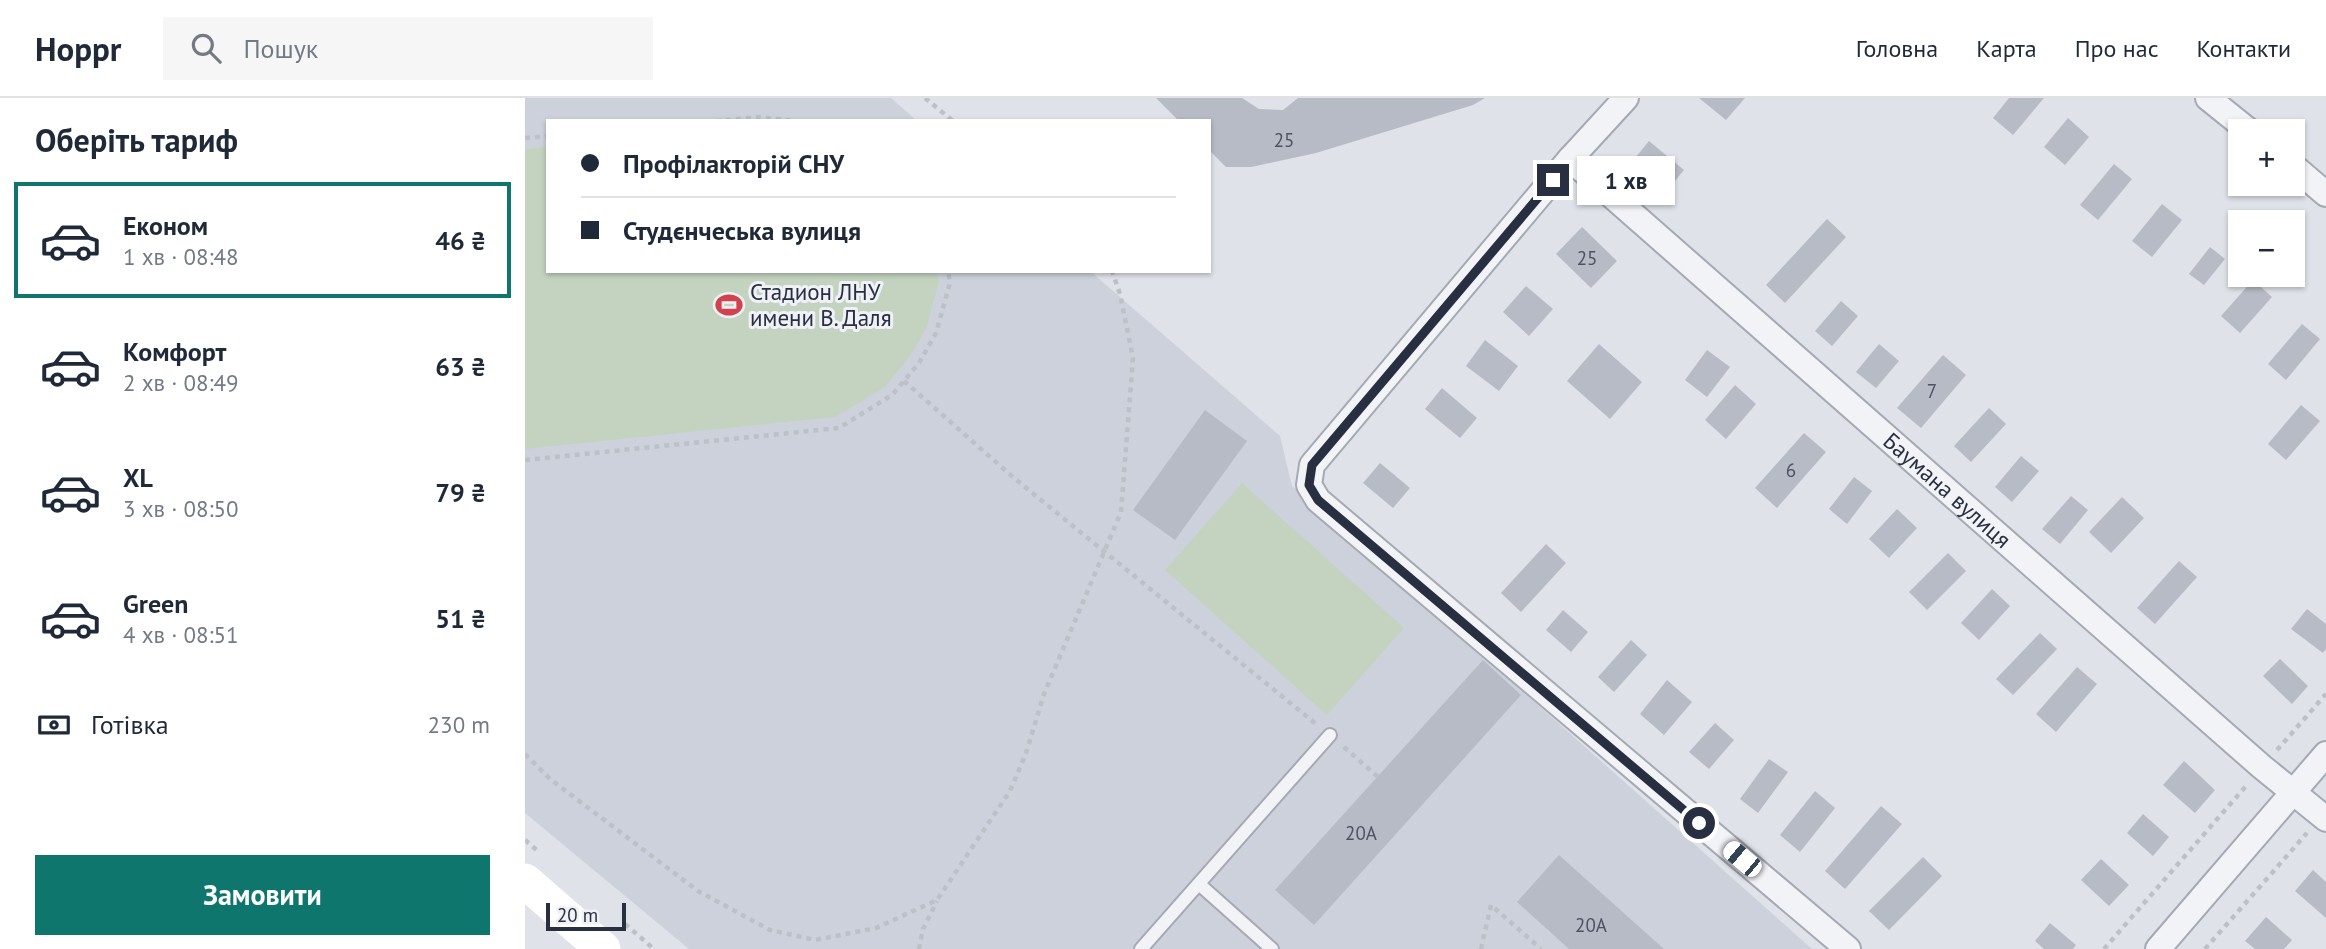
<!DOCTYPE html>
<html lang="uk">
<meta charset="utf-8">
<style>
:root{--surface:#fff;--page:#f6f6f7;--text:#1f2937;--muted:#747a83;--line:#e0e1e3;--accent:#0f766e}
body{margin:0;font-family:"PT Sans",sans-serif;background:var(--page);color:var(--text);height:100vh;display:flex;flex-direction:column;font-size:26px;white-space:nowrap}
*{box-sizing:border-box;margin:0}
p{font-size:23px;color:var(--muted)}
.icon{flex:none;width:38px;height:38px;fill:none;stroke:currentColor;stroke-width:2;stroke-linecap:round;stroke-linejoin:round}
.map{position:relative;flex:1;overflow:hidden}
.sheet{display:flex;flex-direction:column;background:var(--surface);width:525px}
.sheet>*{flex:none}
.banner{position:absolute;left:21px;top:21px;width:665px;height:154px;border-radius:0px;box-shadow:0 2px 5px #0004;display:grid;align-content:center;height:154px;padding:0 35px;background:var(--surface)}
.tools{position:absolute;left:1703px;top:21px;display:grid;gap:14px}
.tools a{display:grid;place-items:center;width:77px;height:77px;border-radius:0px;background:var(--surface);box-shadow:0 2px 5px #0004;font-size:35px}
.scale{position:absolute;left:21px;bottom:18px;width:80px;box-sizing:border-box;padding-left:7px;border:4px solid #282f40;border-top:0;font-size:19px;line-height:24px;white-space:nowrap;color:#282f40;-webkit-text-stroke:5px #eff1f6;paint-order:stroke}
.end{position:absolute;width:32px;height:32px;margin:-16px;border:9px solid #282f40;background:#fff;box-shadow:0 0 0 4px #fff}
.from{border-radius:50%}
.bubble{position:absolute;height:49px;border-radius:0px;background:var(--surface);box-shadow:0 2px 5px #0004;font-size:23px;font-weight:800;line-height:49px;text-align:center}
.car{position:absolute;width:21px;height:42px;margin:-21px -10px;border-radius:9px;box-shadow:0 0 5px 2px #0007;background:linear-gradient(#fff 24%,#345 0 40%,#fff 0 76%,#345 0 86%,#fff 0)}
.banner b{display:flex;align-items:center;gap:24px;height:66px;font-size:26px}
.banner b+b{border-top:2px solid var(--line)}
.banner i{width:18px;height:18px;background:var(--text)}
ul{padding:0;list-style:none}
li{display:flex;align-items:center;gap:21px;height:116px;margin:0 14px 10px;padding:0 21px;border:4px solid transparent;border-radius:0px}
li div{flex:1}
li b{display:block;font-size:26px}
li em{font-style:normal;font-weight:800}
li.current{border-color:var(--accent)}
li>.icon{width:63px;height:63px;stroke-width:1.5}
h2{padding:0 35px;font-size:32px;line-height:84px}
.pay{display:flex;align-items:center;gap:18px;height:77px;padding:0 35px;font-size:26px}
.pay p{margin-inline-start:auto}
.primary-button{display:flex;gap:14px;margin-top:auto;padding:14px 35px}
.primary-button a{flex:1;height:80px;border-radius:0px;background:var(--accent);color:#fff;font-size:28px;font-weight:800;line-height:80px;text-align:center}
header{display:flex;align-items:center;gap:42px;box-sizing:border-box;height:98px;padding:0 35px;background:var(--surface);border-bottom:2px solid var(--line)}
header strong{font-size:33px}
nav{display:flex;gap:38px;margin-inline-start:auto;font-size:24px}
.search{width:490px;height:63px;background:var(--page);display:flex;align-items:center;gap:18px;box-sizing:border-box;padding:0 24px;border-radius:0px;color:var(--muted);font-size:26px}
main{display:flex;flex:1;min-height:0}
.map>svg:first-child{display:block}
</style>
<header>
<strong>Hoppr</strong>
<div class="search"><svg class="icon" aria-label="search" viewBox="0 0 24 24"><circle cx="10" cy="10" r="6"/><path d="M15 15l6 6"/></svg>Пошук</div>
<nav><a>Головна</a><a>Карта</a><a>Про нас</a><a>Контакти</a></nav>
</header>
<main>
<section class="sheet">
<h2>Оберіть тариф</h2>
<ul>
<li class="current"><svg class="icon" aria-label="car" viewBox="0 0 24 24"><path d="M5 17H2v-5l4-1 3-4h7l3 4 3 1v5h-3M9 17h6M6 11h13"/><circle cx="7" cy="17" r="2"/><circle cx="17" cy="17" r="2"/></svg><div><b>Економ</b><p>1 хв · 08:48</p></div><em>46 ₴</em></li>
<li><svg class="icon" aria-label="car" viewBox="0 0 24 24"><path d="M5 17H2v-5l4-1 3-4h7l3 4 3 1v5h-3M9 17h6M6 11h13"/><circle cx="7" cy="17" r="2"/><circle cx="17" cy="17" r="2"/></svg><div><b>Комфорт</b><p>2 хв · 08:49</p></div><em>63 ₴</em></li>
<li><svg class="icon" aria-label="car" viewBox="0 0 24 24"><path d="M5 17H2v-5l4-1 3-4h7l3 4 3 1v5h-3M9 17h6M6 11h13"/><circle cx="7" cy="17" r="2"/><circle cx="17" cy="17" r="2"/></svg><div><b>XL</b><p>3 хв · 08:50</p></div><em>79 ₴</em></li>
<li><svg class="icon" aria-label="car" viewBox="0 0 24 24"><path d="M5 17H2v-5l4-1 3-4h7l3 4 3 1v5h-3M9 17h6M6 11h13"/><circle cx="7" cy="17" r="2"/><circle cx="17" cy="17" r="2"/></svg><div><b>Green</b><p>4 хв · 08:51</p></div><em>51 ₴</em></li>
</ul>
<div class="pay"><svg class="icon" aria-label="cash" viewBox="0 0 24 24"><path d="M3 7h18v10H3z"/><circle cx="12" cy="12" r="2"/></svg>Готівка<p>230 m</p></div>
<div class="primary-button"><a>Замовити</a></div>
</section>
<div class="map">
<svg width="1801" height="851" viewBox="0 0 1801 851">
<rect width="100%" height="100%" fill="#dfe2e9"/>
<!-- built -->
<path fill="#cdd1db" d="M0 0H366L392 23H23V173H565L755 338 767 388 1287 851H164L0 715Z"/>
<!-- green -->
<path fill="#c4d3c0" d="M23 49V173H412L414 184 401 231 385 258 360 289 310 319 0 351V51Z
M717 385 879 530 802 617 640 472Z"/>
<!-- building -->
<path fill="#b6bbc6" d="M631 0H717L734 11 758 12 773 0H960L948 7 791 55 726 69H701L684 52V23H654Z
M1174 0H1220L1201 22Z
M1484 0H1519L1488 37 1468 20Z
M1543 20 1564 39 1540 67 1519 49Z
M1124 43 1159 72 1141 94 1106 65Z
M1589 66 1607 81 1573 122 1555 107Z
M1637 106 1657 122 1627 159 1607 143Z
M1302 121 1321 139 1260 205 1241 187Z
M1057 129 1092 163 1066 190 1031 156Z
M1685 149 1700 161 1679 187 1664 176Z
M1728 182 1747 199 1715 235 1696 218Z
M1001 188 1028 211 1004 238 978 214Z
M1316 203 1333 218 1307 248 1290 233Z
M1777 226 1795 241 1761 282 1743 266Z
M960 242 993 268 974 293 941 268Z
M1074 246 1117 284 1085 321 1042 283Z
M1354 246 1374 263 1351 290 1331 274Z
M1182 252 1205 269 1182 299 1160 282Z
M1418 257 1441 277 1396 330 1372 310Z
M1210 287 1231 306 1201 341 1180 322Z
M917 290 952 320 935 340 900 311Z
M1776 307 1795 323 1761 362 1743 346Z
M1464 310 1481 326 1446 364 1429 348Z
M680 312 722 343 650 442 608 412Z
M1279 335 1301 354 1252 410 1230 390Z
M1496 358 1514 373 1487 404 1470 389Z
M855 365 885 390 868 410 838 385Z
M1329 379 1347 393 1322 426 1304 411Z
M1546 398 1563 412 1535 446 1517 431Z
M1597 399 1619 420 1586 455 1564 434Z
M1372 411 1392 430 1364 460 1344 441Z
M1021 446 1041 465 996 514 976 495Z
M1423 455 1441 473 1402 512 1384 494Z
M1654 463 1672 479 1630 526 1612 510Z
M1467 491 1485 508 1454 542 1436 525Z
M1782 511 1801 526V551L1798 555 1766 531Z
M1038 512 1063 534 1046 554 1021 532Z
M1515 535 1532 551 1488 597 1471 581Z
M1106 542 1122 557 1089 594 1073 579Z
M1755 561 1783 588 1767 606 1738 578Z
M958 562 996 597 789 827 750 792Z
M1552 569 1572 586 1531 634 1511 616Z
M1142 582 1167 604 1139 637 1115 616Z
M1190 625 1209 642 1184 671 1164 654Z
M1244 661 1263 674 1233 715 1215 701Z
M1659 663 1690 692 1670 715 1638 687Z
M1290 693 1310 710 1275 754 1255 737Z
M1356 708 1377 726 1320 791 1300 773Z
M1618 716 1644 739 1628 758 1602 735Z
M1034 757 1139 851H1044L992 804Z
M1398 759 1417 778 1364 832 1344 813Z
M1576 761 1604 787 1584 808 1556 782Z
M1788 772 1801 784V820L1770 793Z
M1741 819 1767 842 1759 851H1730L1720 843Z
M1525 825 1551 847 1548 851H1519L1510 843Z"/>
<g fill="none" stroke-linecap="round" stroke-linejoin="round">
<!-- service casing -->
<g stroke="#a4a9b3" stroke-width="16">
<path id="service" d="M674 786 747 851
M616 851 805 637"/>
</g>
<!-- minor casing -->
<g stroke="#a4a9b3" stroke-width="28">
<g id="minor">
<path d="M1101 0 1045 61 787 367 784 387 793 402 1323 851"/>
<path d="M1683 0 1724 33"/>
<path id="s1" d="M1045 61 1737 669 1801 721"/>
<path d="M1768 68 1801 96"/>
<path d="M1633 851 1801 656"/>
</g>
</g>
<!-- path -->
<path stroke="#bdc0c7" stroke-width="4.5" stroke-dasharray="5 5" stroke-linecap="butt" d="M400 0 428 23
M191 23 235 19 269 23
M0 40 23 38
M379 283 489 380 791 626
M0 362 314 330 367 297 394 265 411 235 425 185 423 173
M819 649 853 679
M1752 652 1801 596
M0 656 25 681 173 793 245 832 290 842 351 830 412 802 485 693 501 655 519 596 596 414 608 260 595 196 587 173
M0 742 15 755
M100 826 129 851
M394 851 398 831 412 803
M956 851 966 807 1016 851
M1579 851 1721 688
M1680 851 1782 735"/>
<!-- service -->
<use href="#service" stroke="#f2f3f7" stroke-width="12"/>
<!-- minor -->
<use href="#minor" stroke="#f2f3f7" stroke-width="24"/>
<!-- secondary -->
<path stroke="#fff" stroke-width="35" d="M0 783 78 851"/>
</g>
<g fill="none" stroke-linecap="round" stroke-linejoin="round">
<!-- route -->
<path stroke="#282f40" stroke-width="9" d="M1028 82 787 367 784 387 793 402 1174 725"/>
</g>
<!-- icons -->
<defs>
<g id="stadium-bare" transform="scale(2.1)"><path d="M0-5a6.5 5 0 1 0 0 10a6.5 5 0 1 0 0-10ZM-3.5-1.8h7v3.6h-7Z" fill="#d1414e" stroke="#eff1f6" stroke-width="2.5" paint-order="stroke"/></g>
</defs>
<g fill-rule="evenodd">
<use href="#stadium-bare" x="204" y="207"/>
</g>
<g text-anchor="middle" stroke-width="6" stroke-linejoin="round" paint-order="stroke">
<!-- number labels -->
<g font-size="19" fill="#4c5262">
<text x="759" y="49">25</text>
<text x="1062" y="167">25</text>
<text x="1407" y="300">7</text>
<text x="1266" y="379">6</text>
<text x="836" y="742">20А</text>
<text x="1066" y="834">20А</text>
</g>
<!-- poi labels -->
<g font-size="23" fill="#282f40" stroke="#eff1f6" text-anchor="start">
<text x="225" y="202">Стадион ЛНУ<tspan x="225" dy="26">имени В. Даля</tspan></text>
</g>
<!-- street labels -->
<g font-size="23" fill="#282f40" stroke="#eff1f6">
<text dy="8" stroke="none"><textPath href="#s1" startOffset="502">Баумана вулиця</textPath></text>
</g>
</g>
</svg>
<div class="tools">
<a>+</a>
<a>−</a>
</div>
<div class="scale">20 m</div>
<i class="end from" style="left:1174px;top:725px"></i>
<i class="end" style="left:1028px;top:82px"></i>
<div class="bubble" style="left:1052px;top:58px;width:98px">1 хв</div>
<i class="car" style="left:1217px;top:761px;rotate:310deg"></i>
<div class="banner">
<b><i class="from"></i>Профілакторій СНУ</b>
<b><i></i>Студєнчеська вулиця</b>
</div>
</div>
</main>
